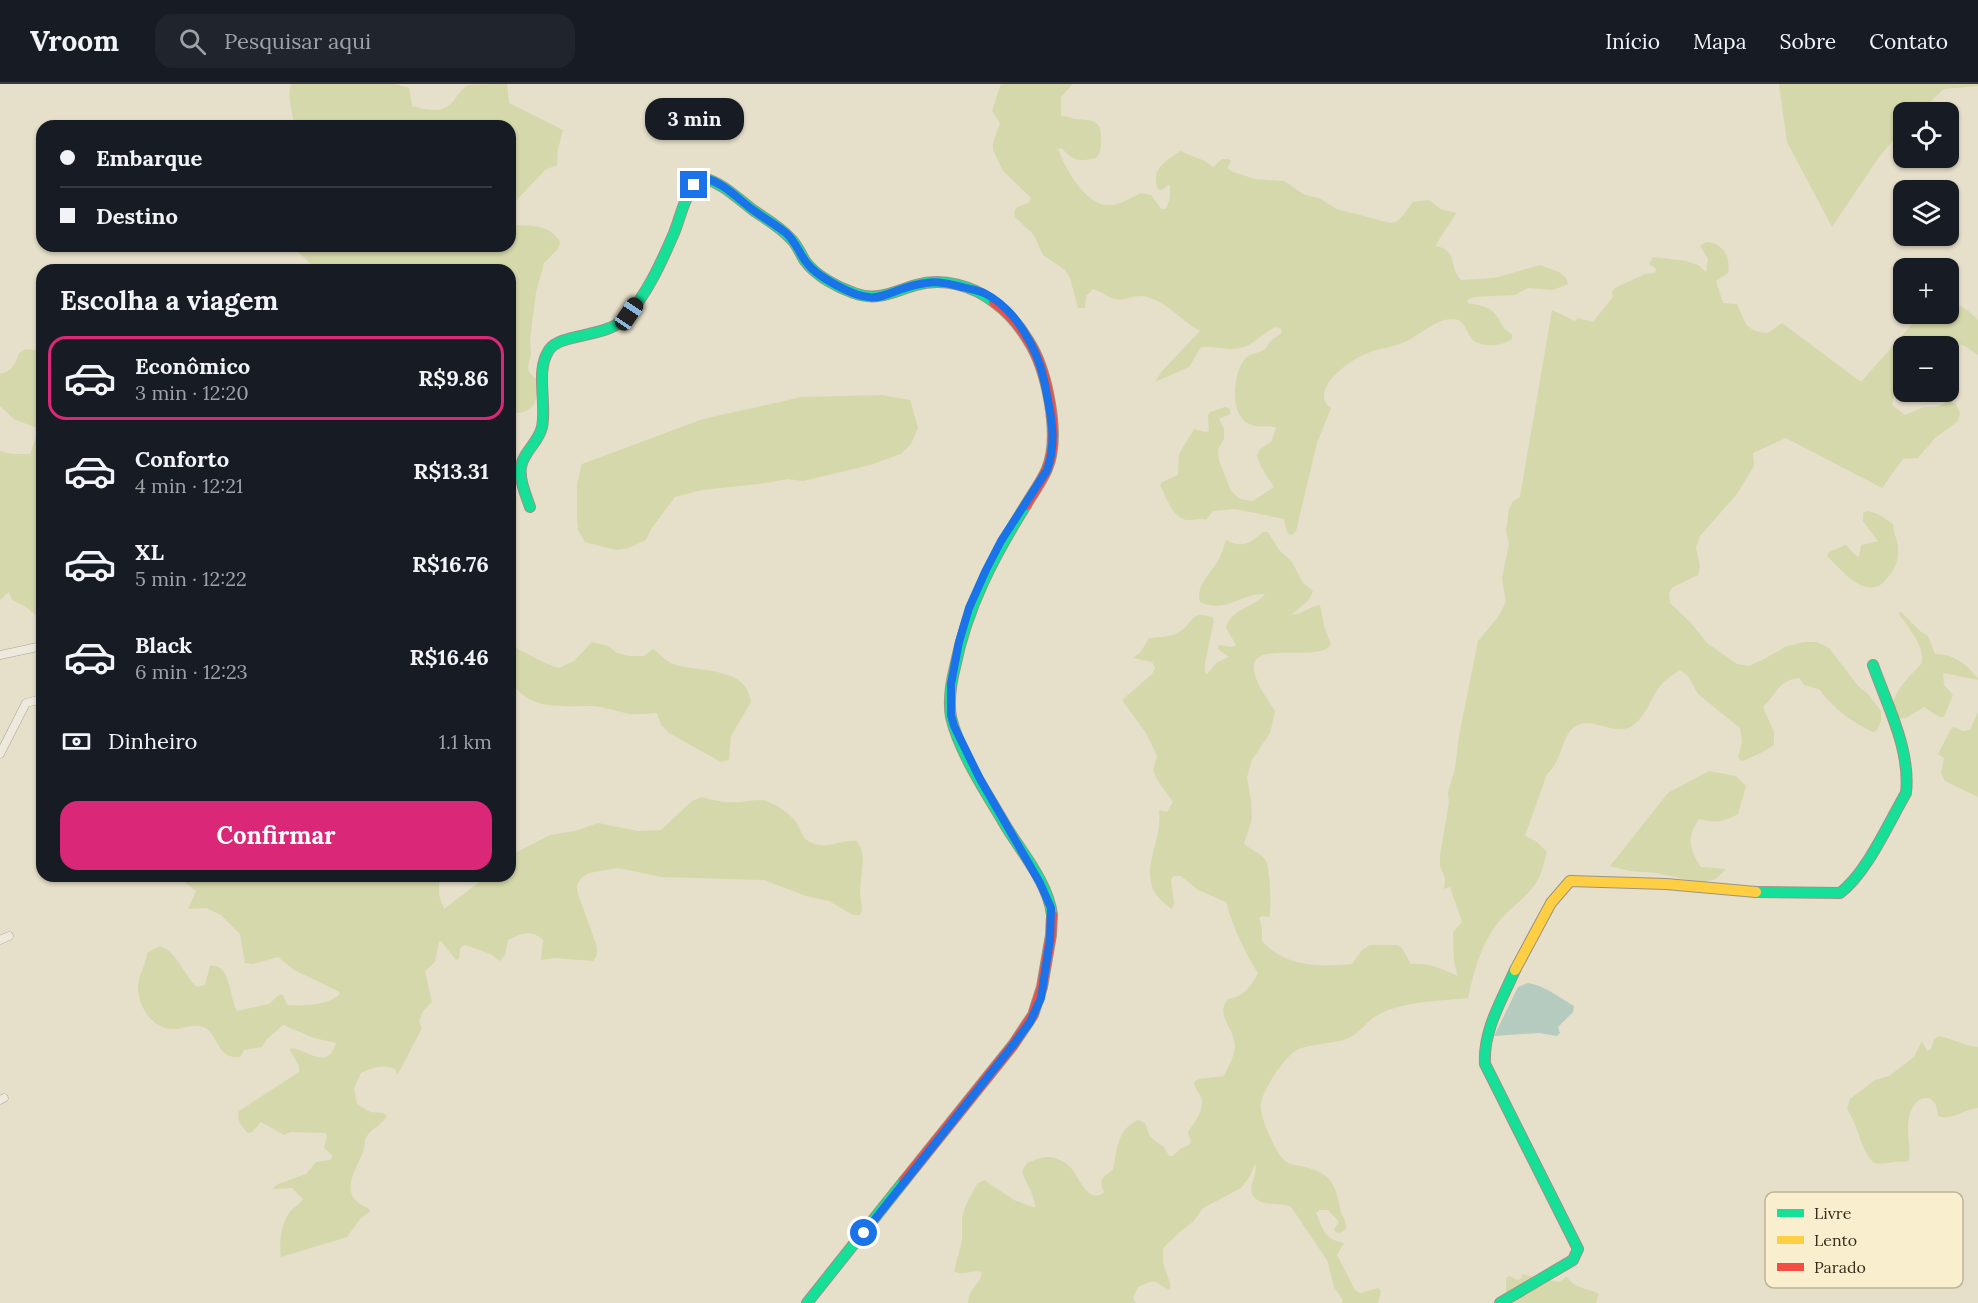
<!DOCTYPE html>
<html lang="pt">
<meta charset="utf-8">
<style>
:root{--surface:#171b24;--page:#20242c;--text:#f1f3f6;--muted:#9ea1a6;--line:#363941;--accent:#db2777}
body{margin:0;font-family:Lora,serif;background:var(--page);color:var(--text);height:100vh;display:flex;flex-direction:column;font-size:22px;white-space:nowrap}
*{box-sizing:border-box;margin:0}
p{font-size:20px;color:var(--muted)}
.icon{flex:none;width:33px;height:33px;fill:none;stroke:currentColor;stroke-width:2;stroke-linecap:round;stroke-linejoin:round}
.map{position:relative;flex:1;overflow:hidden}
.sheet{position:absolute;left:36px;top:180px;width:480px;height:618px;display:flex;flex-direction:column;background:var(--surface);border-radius:18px;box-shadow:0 2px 4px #0004}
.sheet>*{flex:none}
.top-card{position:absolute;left:36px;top:36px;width:480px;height:132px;border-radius:18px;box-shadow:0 2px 4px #0004;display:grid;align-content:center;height:132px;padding:0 24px;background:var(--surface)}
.controls{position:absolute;left:1893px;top:18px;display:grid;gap:12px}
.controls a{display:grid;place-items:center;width:66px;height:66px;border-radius:12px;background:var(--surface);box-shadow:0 2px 4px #0004;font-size:30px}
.end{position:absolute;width:27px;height:27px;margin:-14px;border:8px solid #1a73e8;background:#fff;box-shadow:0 0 0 3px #fff}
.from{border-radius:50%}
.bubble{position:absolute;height:42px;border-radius:18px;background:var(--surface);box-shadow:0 2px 4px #0004;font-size:20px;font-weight:700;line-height:42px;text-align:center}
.car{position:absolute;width:18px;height:36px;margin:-18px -9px;border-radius:8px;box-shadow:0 0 4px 2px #0007;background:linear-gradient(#222 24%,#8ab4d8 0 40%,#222 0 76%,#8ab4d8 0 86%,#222 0)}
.top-card b{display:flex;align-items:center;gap:21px;height:57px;font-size:22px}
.top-card b+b{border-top:2px solid var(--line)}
.top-card i{width:15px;height:15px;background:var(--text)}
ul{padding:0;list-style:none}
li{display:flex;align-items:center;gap:18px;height:84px;margin:0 12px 9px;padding:0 12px;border:3px solid transparent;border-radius:18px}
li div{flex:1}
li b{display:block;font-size:22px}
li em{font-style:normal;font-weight:700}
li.current{border-color:var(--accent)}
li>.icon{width:54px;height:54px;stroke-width:1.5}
h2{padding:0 24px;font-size:27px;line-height:72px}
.pay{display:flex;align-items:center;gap:15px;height:66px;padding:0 24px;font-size:22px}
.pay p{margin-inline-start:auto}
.button{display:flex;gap:12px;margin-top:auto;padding:12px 24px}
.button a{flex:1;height:69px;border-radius:18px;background:var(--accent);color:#fff;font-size:24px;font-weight:700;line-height:69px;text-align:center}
header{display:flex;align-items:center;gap:36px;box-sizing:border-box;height:84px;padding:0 30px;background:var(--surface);border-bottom:2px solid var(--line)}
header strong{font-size:28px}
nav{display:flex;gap:33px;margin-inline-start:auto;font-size:21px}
.search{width:420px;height:54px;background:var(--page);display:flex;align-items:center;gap:15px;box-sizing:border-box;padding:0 21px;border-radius:18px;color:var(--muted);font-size:22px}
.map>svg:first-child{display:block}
</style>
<header>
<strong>Vroom</strong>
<div class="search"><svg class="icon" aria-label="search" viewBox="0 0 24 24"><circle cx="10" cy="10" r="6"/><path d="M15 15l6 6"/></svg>Pesquisar aqui</div>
<nav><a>Início</a><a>Mapa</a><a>Sobre</a><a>Contato</a></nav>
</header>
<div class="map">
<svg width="1978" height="1219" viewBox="0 0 1978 1219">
<rect width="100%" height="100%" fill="#e6dfca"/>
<!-- green -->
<path fill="#d5d8ab" d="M291 0H395L409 4 412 22C429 26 443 31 455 15 459 10 462 4 469 1 479 0 495 0 507 0L509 19 563 46 558 65 557 81 545 86 510 123V42H295C292 29 287 13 291 0Z
M1001 0H1073L1061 13V32C1066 32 1070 34 1076 35 1091 37 1102 34 1101 56 1101 64 1101 68 1096 74 1077 78 1075 77 1061 64L1058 65C1065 84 1086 123 1110 121 1121 121 1132 113 1141 109L1151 111 1161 125H1166L1170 114V102L1168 101 1162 106 1158 105C1150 85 1166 77 1181 67 1193 74 1202 73 1213 83L1222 75H1229L1231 77 1227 84 1233 88 1255 95 1284 97 1305 111 1319 114 1337 125 1390 139C1402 139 1405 126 1413 118L1429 116 1441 125 1456 129C1450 141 1441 150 1436 162 1459 167 1448 183 1461 196L1494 194 1540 181 1559 188 1566 194 1568 200 1553 206 1528 204 1515 211 1474 213 1467 216 1468 219C1478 221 1489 222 1496 231 1503 240 1501 244 1512 250V255C1504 262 1482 264 1473 256 1465 248 1466 235 1452 235 1436 235 1421 250 1407 257 1393 264 1377 264 1363 271 1350 277 1318 299 1325 317 1326 320 1329 322 1331 324L1317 359 1296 447 1292 451 1287 449 1284 435 1235 425 1213 427 1206 436C1199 433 1194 437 1187 436 1172 434 1166 412 1160 401L1162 398 1178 391 1179 370 1194 345 1206 348 1209 347 1208 331 1210 328 1225 323 1230 325V330L1219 335 1224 345V355L1218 365 1219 377 1231 407 1240 415 1253 417 1274 403 1261 383 1257 372 1260 365 1271 358 1276 344C1268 340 1258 345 1249 340 1229 330 1233 292 1244 276 1249 269 1258 270 1265 265 1268 263 1268 260 1270 258 1273 254 1278 252 1282 249L1281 245 1277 243C1263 247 1255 261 1240 264 1227 267 1214 262 1201 263L1189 283 1155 298 1162 287 1200 247C1180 236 1167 217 1143 212 1134 211 1124 217 1114 215 1107 213 1101 207 1093 205L1086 212 1085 224H1078L1070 194 1065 186 1043 171 1034 151 1015 133 1014 128 1017 123 1028 119 1031 114 1003 87 993 66V59L1000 39 992 27Z
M1779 0H1978V2L1944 5 1919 28H1904L1903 44 1879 73 1832 143 1787 58Z
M510 141C529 142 549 139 560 158L558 165 544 179 536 208 530 256 531 270 528 283 529 288 538 297C537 320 534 330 510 329V186H317L292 162H510Z
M1706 158C1723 159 1731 173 1728 189L1716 197 1723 219 1737 220C1745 238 1746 248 1768 249L1782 239 1861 298 1921 230H1948L1949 219C1962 220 1969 227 1978 236V271L1965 262 1951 259 1947 262H1904L1903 294 1895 307 1892 321 1905 331 1924 323H1937L1949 317 1956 320 1960 330 1957 338 1935 354 1918 374 1903 375 1882 404 1786 354 1753 369 1754 382 1737 410 1700 452 1696 464 1700 482 1698 491 1673 503 1669 509 1670 519 1692 540 1707 559 1737 580 1749 582 1766 574 1785 563 1803 558H1817L1829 564 1859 603 1868 610 1881 627V637L1877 646 1873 648C1851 638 1833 624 1819 605L1804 601 1799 594C1777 597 1778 609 1763 623L1774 648V661C1771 664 1745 677 1741 677L1738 673 1742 658 1740 644 1698 610 1688 592 1680 586C1674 590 1666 595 1661 601 1651 613 1646 633 1632 642 1613 653 1590 630 1574 643 1560 655 1563 676 1547 690L1525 752 1536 757 1547 768C1544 779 1542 789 1536 799 1525 815 1508 825 1497 840 1480 862 1474 888 1468 914 1441 917 1402 917 1378 931 1366 937 1360 950 1346 955 1333 960 1308 960 1297 966 1284 973 1265 1003 1261 1018 1258 1030 1275 1067 1284 1076 1291 1082 1297 1081 1305 1083 1331 1090 1335 1099 1340 1124 1341 1132 1347 1136 1346 1145L1340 1149 1335 1148 1334 1145 1339 1138 1328 1126H1320L1316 1129C1324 1147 1324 1155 1344 1159L1337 1171 1355 1206 1360 1209 1378 1204 1381 1207 1378 1219H1342V1215L1334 1203 1327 1176 1291 1123C1279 1118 1264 1123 1255 1114 1245 1105 1259 1091 1255 1079L1250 1092 1241 1104 1203 1124 1193 1138 1182 1146 1163 1164V1179L1170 1199V1206C1152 1198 1160 1193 1138 1203L1133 1214 1136 1219H968C970 1201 980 1202 982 1188 972 1185 963 1193 954 1187L962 1157V1133L966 1121 977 1100 984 1096 1014 1116 1035 1124C1036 1112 1025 1099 1022 1087L1027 1079C1036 1076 1045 1071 1055 1074 1061 1076 1067 1079 1071 1084 1079 1094 1090 1122 1104 1108 1098 1096 1103 1092 1113 1086 1118 1064 1116 1047 1138 1036L1145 1039 1150 1053 1164 1063 1169 1072H1173L1180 1065 1189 1061 1191 1057 1188 1048C1194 1039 1203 1028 1202 1017 1201 1010 1195 1006 1194 998L1199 995 1224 992C1228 983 1236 970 1235 960 1233 943 1215 931 1228 915 1244 913 1251 902 1258 889 1244 867 1233 843 1226 818L1198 806 1181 792H1174L1171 795 1174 820 1172 825C1128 796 1164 764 1159 726L1167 728 1173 718 1158 697 1153 686 1157 672 1146 649 1122 616 1152 590 1155 584 1152 578 1133 574 1140 569 1149 554C1158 553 1171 553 1179 548 1195 538 1190 526 1212 533L1214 536 1205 579V589L1207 590 1216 579 1229 573 1218 565 1219 561 1232 563 1236 561 1226 544C1230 525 1254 524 1265 510 1241 509 1226 530 1200 518 1195 502 1212 488 1219 475 1222 469 1224 462 1226 456 1241 465 1251 459 1263 448H1268L1279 466 1292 478 1303 499 1313 507 1309 516 1291 531C1302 530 1309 523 1320 521L1324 542 1331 560C1319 582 1239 550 1256 594 1260 606 1269 617 1275 627L1270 649 1252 676 1247 693 1251 716 1252 735 1244 760C1250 765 1262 770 1266 777 1270 783 1272 826 1269 833L1262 832 1259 834 1262 843V857C1285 883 1319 883 1352 880L1362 866 1370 861H1397L1402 864 1411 880C1429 878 1442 885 1458 892L1454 878 1453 848 1462 838 1450 803 1444 805 1445 794 1440 782V771L1449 719 1448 709 1455 684 1459 652 1478 557 1498 533 1506 518 1502 494 1509 460 1506 447 1509 425 1513 417 1520 413 1552 226 1575 237 1578 234 1593 238 1613 213 1612 208 1615 204 1645 190 1655 189 1656 185 1649 180 1653 173 1686 177 1698 181 1706 188 1708 175 1700 162Z
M26 265 42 267V541C36 528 25 522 12 516L9 508 0 516V367L12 370H30L39 345 14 335 0 322V290C13 287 15 280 19 269Z
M881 311 910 316 918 344 911 360 901 370 870 381 803 397 788 395 759 400 702 406 675 413 651 445 646 456 629 464 616 466 585 458 578 446 577 431V400L582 380 703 335 802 313Z
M1867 427 1878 430 1893 440C1893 450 1899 457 1898 467 1898 478 1895 485 1888 493 1885 496 1882 501 1878 502 1859 510 1839 483 1827 472L1829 468 1846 461 1854 470 1859 473 1861 461 1878 457 1863 437V429Z
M1900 527 1920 547 1928 552 1935 570C1954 570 1966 580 1978 594V596L1943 589 1944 601 1953 611 1944 633H1939L1924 623 1906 634 1895 635C1886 612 1907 596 1921 580 1927 564 1907 542 1899 530Z
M592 558 608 562 617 569 630 572H644L653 565C662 571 664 577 676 581 700 588 748 583 751 618L731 652 729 676 721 678 669 649 661 641 657 629C648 629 638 631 629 630 617 627 605 623 592 622 564 621 535 628 514 602 506 593 510 572 510 561L545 579 559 584 574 577Z
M1978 628V713L1945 697 1941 689 1944 674 1938 670 1951 645 1954 643 1963 647 1970 646Z
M1709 687 1736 692 1746 702 1738 730C1724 738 1715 739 1699 735 1686 753 1689 766 1701 783L1726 785 1716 795 1702 799 1657 789 1630 787 1610 782 1668 709Z
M702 713C715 717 725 719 739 718 748 718 757 714 766 717 776 720 789 729 796 738 801 746 802 755 812 759 828 766 841 755 857 757L861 765 863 774 860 807 862 826 860 831H853L829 817 806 812 764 796 662 793 618 784 589 789 581 794 577 801V807L597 863V871L593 877 555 874 541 876 543 856C532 845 521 849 508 856L505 871 500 877 491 870 465 861 460 864 459 874 456 876 441 857H439L435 878 425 887 432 918 423 927 419 938 422 944 399 988 397 990 396 986C384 979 372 984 361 989L354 1004 357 1020 370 1028 383 1029 387 1032C382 1041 372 1044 367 1052 364 1055 365 1061 364 1065 356 1088 336 1111 368 1124L370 1127 360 1135 347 1153 281 1173C279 1158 281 1141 289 1129 293 1123 300 1121 303 1115L292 1104 272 1105 278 1100 306 1090 316 1078 330 1076 333 1072 324 1064 327 1052 325 1049 291 1048 284 1051 261 1038 252 1048 248 1049C242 1043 236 1035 239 1027L299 988V982L290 966V964C308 965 327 988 336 959L314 954 283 941 267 955 262 963 244 966 240 973C218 975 220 956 207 945 197 937 182 946 171 945 151 943 139 923 138 905 137 893 146 882 147 869L160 862C177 867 184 892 197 903L205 901 210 882C231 878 229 914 237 927L269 920 280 910 284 912 287 921C305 922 325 922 339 911L340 908 294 886 278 873 252 880 245 879 240 850 221 831 206 824 188 825 196 807 177 792H439V811L444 825 487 792H510V774L513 770 550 751 575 747 598 739 638 747 661 746 692 717Z
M1939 952C1953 955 1964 962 1978 963V1024C1964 1025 1952 1037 1938 1032 1937 1006 1914 1010 1909 1033 1906 1047 1911 1062 1909 1076L1906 1078C1894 1076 1886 1081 1874 1079 1859 1064 1859 1042 1847 1025L1850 1015 1875 996 1889 992 1914 973 1922 957 1927 967 1931 965 1934 955Z
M1521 1190 1559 1198 1567 1193C1576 1206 1587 1203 1599 1210L1596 1219H1500L1506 1208V1194L1509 1192 1518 1196 1522 1194Z"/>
<!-- water -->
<path fill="#b6cbc0" d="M1528 899C1546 902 1558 913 1574 922L1573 928 1558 943 1560 949 1557 952 1539 949 1494 952 1518 903Z"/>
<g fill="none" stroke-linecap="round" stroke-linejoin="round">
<!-- street casing -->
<g stroke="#aba394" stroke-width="9">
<path id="street" d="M0 571 42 562
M0 670 26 619 42 615
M0 856 9 852
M0 1016 4 1014"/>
</g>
<!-- fast casing -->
<g stroke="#9a9384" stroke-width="12">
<path id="fast" d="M1026 421C994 472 967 523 955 583 951 599 948 616 951 633 959 668 986 708 1004 739 1021 768 1048 798 1052 831
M530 423C526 411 519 396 521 383 523 368 539 358 542 343 547 319 535 287 549 266 560 249 605 254 624 235 646 213 662 177 674 149 682 130 685 104 704 94 724 100 737 114 753 126 766 135 780 143 790 154 797 160 800 169 805 177 816 192 837 203 854 209 877 218 895 207 916 201 943 193 973 202 994 218
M1756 808 1840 809C1867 789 1889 738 1906 709 1911 666 1887 621 1873 581
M807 1219 904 1097
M1500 1219 1573 1176 1578 1165 1485 980C1483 946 1502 916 1515 886"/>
</g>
<!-- slow casing -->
<g stroke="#9a9384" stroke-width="12">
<path id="slow" d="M1515 886 1551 819 1570 797 1666 800 1756 808"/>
</g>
<!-- jam casing -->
<g stroke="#9a9384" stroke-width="12">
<path id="jam" d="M994 218C1008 228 1019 241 1028 256 1047 285 1061 352 1047 385 1042 397 1033 409 1026 421
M904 1097 1013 961 1033 931 1042 903 1051 851 1052 831"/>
</g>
<!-- street -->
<use href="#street" stroke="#ede9dd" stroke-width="8"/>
<!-- fast -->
<use href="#fast" stroke="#16e098" stroke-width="10"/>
<!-- slow -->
<use href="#slow" stroke="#ffcf43" stroke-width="10"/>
<!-- jam -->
<use href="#jam" stroke="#f24e42" stroke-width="10"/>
</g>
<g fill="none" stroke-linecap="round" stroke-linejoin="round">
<!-- route -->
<path stroke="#1a73e8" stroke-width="8" d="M694 101 704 94C723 98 738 115 753 126 764 134 776 141 786 149 794 156 797 164 802 172 810 186 822 193 836 201 883 227 882 205 926 199 938 197 950 200 962 203 969 205 977 206 984 209 1015 224 1037 264 1044 296 1050 326 1058 356 1047 386L1001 457 986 486 969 524 959 558 951 600V631L954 642 980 695 1040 799 1051 824 1050 855 1041 914 1030 938 1013 961 864 1149"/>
</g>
<!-- legend -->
<rect x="1765" y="1108" width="198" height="96" rx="9" fill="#f9eece" stroke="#c0b498" stroke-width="1.5"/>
<rect x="1777" y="1125" width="27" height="8" fill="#16e098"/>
<rect x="1777" y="1152" width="27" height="8" fill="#ffcf43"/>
<rect x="1777" y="1179" width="27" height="8" fill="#f24e42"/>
<g font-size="16" fill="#3a2b1b">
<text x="1814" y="1135">Livre</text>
<text x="1814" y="1162">Lento</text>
<text x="1814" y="1189">Parado</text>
</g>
</svg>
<div class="controls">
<a><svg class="icon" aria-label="locate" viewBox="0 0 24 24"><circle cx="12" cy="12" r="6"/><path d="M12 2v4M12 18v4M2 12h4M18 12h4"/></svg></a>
<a><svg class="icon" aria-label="layers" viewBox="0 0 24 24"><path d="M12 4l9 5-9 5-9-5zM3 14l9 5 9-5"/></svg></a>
<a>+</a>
<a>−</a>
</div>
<i class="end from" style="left:864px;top:1149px"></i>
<i class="end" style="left:694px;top:101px"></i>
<div class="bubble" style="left:645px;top:14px;width:99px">3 min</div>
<i class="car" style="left:629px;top:230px;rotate:34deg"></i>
<div class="top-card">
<b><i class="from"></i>Embarque</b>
<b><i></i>Destino</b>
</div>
<section class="sheet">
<h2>Escolha a viagem</h2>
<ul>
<li class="current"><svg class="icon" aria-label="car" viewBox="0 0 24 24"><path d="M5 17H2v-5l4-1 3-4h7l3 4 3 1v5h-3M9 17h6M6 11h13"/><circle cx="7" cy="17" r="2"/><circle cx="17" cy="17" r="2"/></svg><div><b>Econômico</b><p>3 min · 12:20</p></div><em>R$9.86</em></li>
<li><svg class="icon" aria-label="car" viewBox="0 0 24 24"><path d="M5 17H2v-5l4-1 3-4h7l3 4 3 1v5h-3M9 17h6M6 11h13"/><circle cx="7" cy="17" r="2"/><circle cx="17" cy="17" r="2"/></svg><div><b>Conforto</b><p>4 min · 12:21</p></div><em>R$13.31</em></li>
<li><svg class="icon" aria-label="car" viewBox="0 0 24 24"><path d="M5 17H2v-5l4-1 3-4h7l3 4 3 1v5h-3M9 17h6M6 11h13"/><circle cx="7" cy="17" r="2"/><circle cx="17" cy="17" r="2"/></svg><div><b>XL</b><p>5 min · 12:22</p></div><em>R$16.76</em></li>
<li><svg class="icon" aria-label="car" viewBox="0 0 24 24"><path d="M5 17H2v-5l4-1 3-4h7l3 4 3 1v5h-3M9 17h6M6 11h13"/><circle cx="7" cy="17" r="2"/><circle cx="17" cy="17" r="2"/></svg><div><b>Black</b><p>6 min · 12:23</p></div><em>R$16.46</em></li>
</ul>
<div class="pay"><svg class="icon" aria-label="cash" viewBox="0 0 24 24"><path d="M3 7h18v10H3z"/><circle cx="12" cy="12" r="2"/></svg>Dinheiro<p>1.1 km</p></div>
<div class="button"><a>Confirmar</a></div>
</section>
</div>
